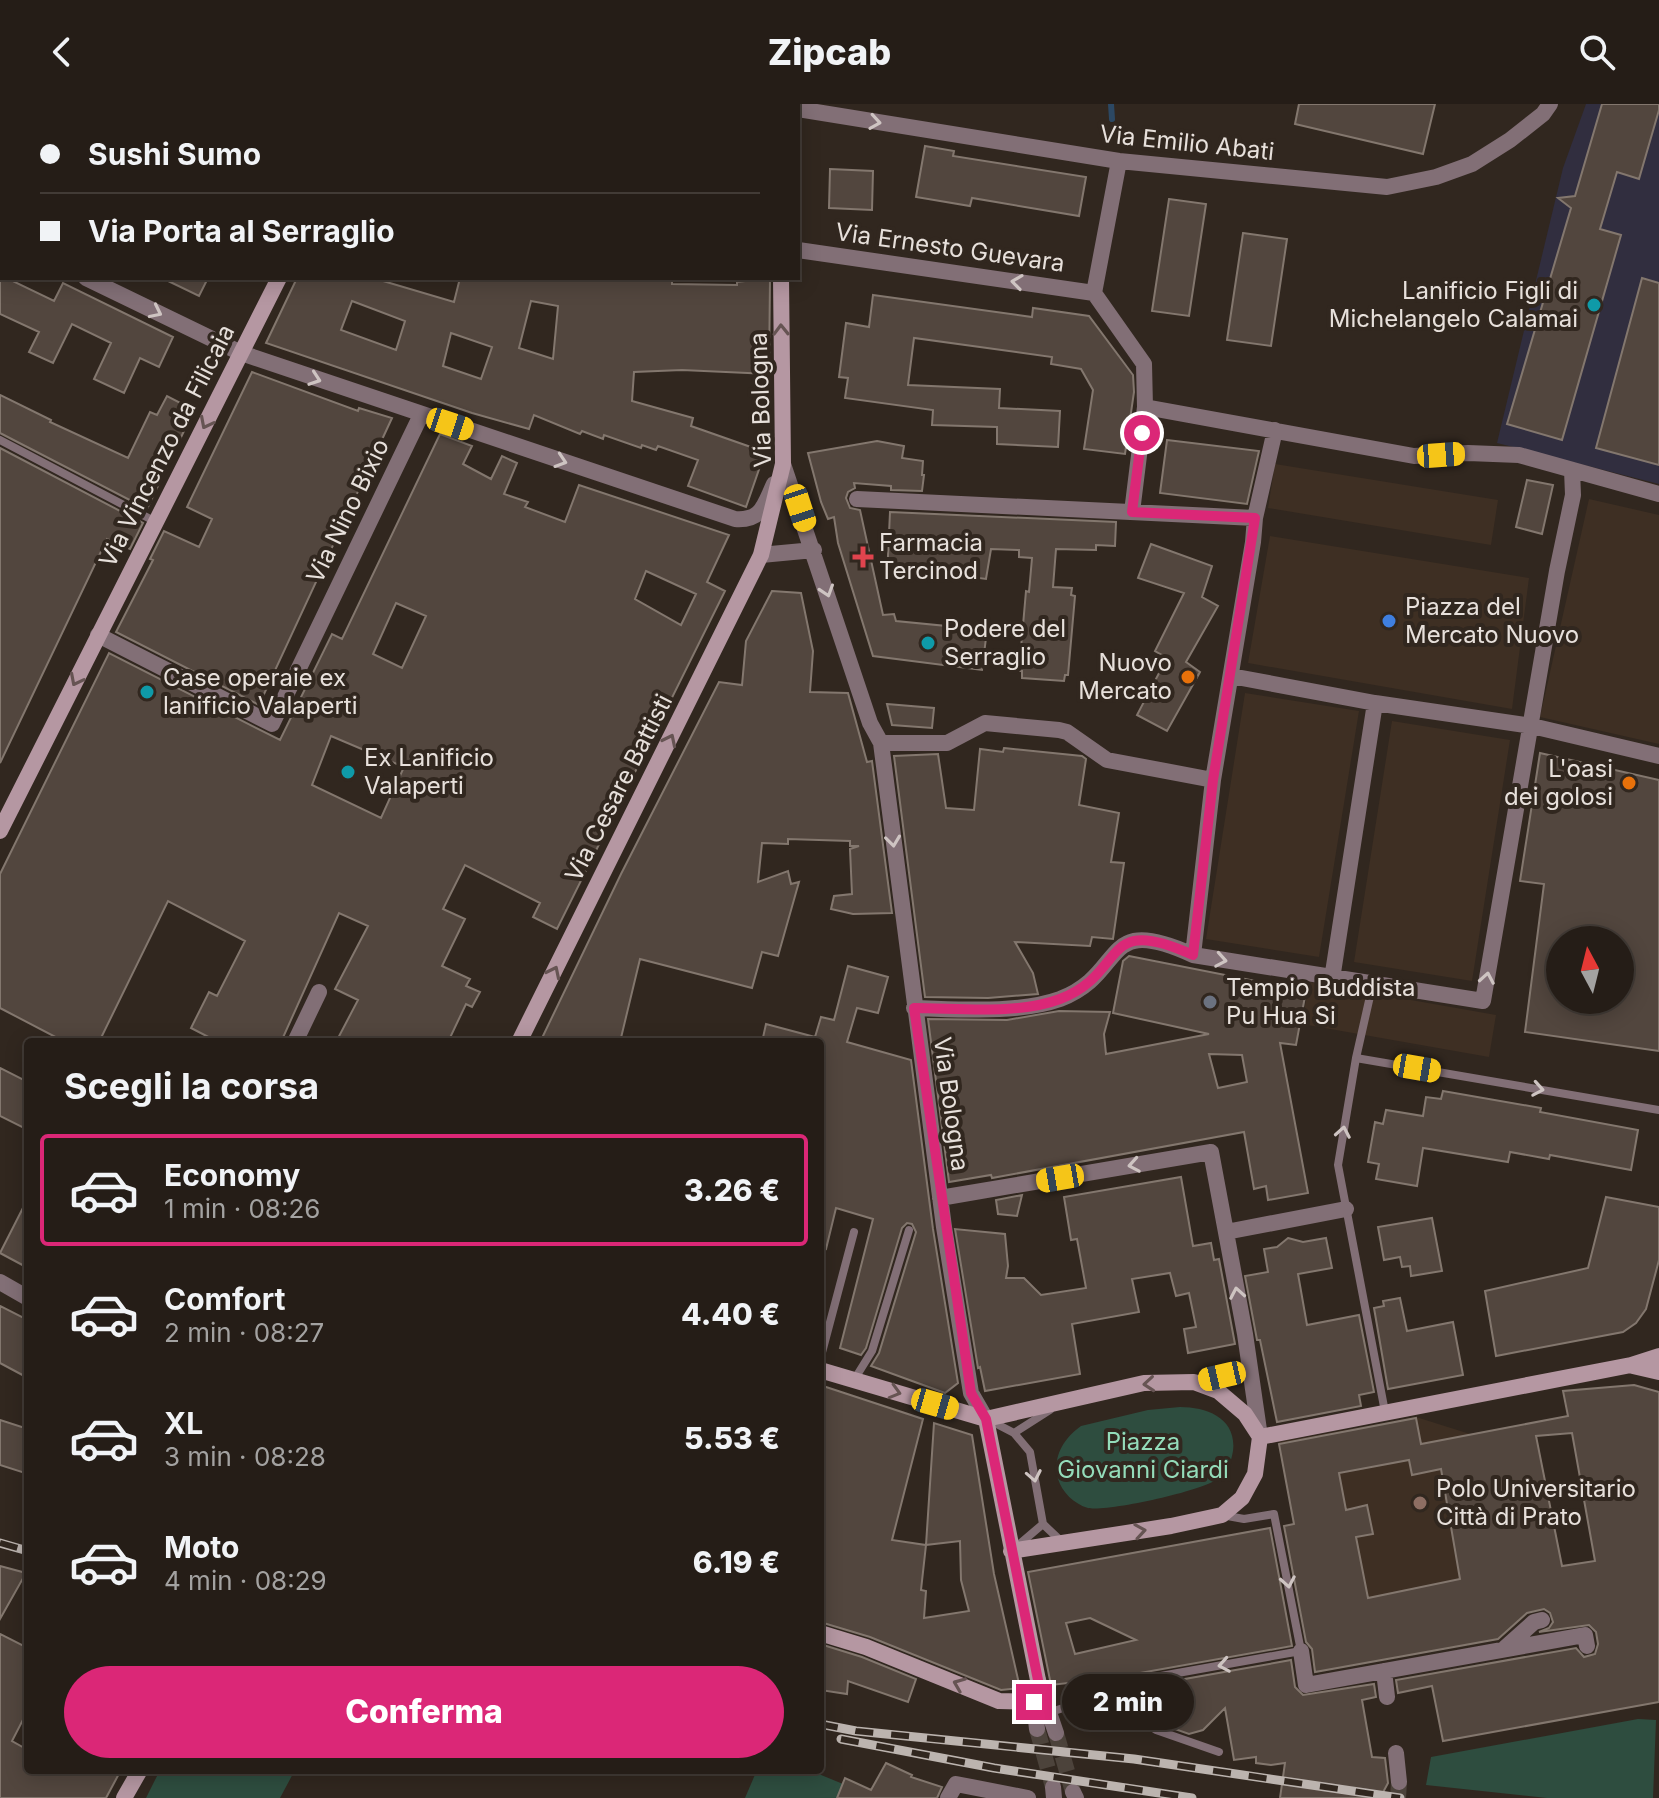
<!DOCTYPE html>
<html lang="it">
<meta charset="utf-8">
<style>
:root{--surface:#251d17;--page:#312a24;--text:#f1f3f6;--muted:#a3a2a1;--line:#423b36;--accent:#db2777}
body{margin:0;font-family:Inter,sans-serif;background:var(--page);color:var(--text);height:100vh;display:flex;flex-direction:column;font-size:30px;white-space:nowrap}
*{box-sizing:border-box;margin:0}
p{font-size:26px;color:var(--muted)}
.icon{flex:none;width:44px;height:44px;fill:none;stroke:currentColor;stroke-width:2;stroke-linecap:round;stroke-linejoin:round}
.map{position:relative;flex:1;overflow:hidden}
.sheet{position:absolute;left:24px;top:934px;width:800px;height:736px;display:flex;flex-direction:column;background:var(--surface);border-radius:8px;box-shadow:0 4px 20px #0003,0 0 0 2px var(--line)}
.sheet>*{flex:none}
.guide{position:absolute;left:0px;top:0px;width:800px;height:176px;box-shadow:0 4px 20px #0003,0 0 0 2px var(--line);display:grid;align-content:center;height:176px;padding:0 40px;background:var(--surface)}
.needle{width:52px;rotate:353deg}
.tools{position:absolute;left:1546px;top:822px;display:grid;gap:16px}
.tools a{display:grid;place-items:center;width:88px;height:88px;border-radius:50%;background:var(--surface);box-shadow:0 4px 20px #0003,0 0 0 2px var(--line);font-size:40px}
.end{position:absolute;width:36px;height:36px;margin:-18px;border:10px solid #db2777;background:#fff;box-shadow:0 0 0 4px #fff}
.from{border-radius:50%}
.bubble{position:absolute;height:56px;border-radius:28px;background:var(--surface);box-shadow:0 4px 20px #0003,0 0 0 2px var(--line);font-size:26px;font-weight:800;line-height:56px;text-align:center}
.car{position:absolute;width:24px;height:48px;margin:-24px -12px;border-radius:10px;box-shadow:0 0 6px 2px #0007;background:linear-gradient(#f5c518 24%,#345 0 40%,#f5c518 0 76%,#345 0 86%,#f5c518 0)}
.guide b{display:flex;align-items:center;gap:28px;height:76px;font-size:30px}
.guide b+b{border-top:2px solid var(--line)}
.guide i{width:20px;height:20px;background:var(--text)}
ul{padding:0;list-style:none}
li{display:flex;align-items:center;gap:24px;height:112px;margin:0 16px 12px;padding:0 24px;border:4px solid transparent;border-radius:8px}
li div{flex:1}
li b{display:block;font-size:30px}
li em{font-style:normal;font-weight:800}
li.on{border-color:var(--accent)}
li>.icon{width:72px;height:72px;stroke-width:1.5}
h2{padding:0 40px;font-size:36px;line-height:96px}
.button{display:flex;gap:16px;margin-top:auto;padding:16px 40px}
.button a{flex:1;height:92px;border-radius:48px;background:var(--accent);color:#fff;font-size:32px;font-weight:800;line-height:92px;text-align:center}
header{display:flex;justify-content:space-between;align-items:center;height:104px;padding:0 40px;background:var(--surface);font-size:36px;font-weight:800}
.map>svg:first-child{display:block}
</style>
<header><svg class="icon" aria-label="back" viewBox="0 0 24 24"><path d="M15 5l-7 7 7 7"/></svg>Zipcab<svg class="icon" aria-label="search" viewBox="0 0 24 24"><circle cx="10" cy="10" r="6"/><path d="M15 15l6 6"/></svg></header>
<div class="map">
<svg width="1659" height="1694" viewBox="0 0 1659 1694">
<rect width="100%" height="100%" fill="#31271f"/>
<!-- built -->
<path fill="#3e2f23" d="M1275 360 1498 396 1491 441 1268 404Z
M1589 395 1659 411V640L1540 613Z
M1270 432 1529 474 1512 605 1248 559Z
M1245 589 1359 607 1319 853 1206 835Z
M1392 617 1510 636 1472 877 1354 858Z
M1309 878 1496 911 1489 953 1302 920Z
M1416 1313 1470 1330 1534 1318 1563 1462 1318 1544 1279 1338Z"/>
<!-- industrial -->
<path fill="#312e3f" d="M1586 0H1659V380L1497 339 1563 64Z"/>
<!-- green -->
<path fill="#2e4d3f" d="M1180 1303C1208 1303 1237 1315 1233 1347 1231 1358 1228 1367 1219 1374 1204 1387 1107 1408 1088 1404 1074 1400 1062 1388 1058 1375 1052 1353 1064 1334 1081 1322L1148 1306Z
M1638 1615 1656 1616 1653 1694H1547L1426 1681 1431 1653Z
M160 1666H295L280 1694H146Z
M757 1666H809L843 1680 837 1694H745Z"/>
<g fill="none" stroke-linecap="round" stroke-linejoin="round">
<!-- stream -->
<path stroke="#2c4863" stroke-width="6" d="M1111 0 1112 15"/>
</g>
<!-- building -->
<path fill="#52463e" stroke="#83776e" stroke-width="2" fill-rule="evenodd" d="M1299 0H1435L1423 50 1295 20Z
M1602 0H1659V6L1639 75 1617 68 1600 125 1621 131 1562 336 1507 320 1571 104 1558 94 1575 92Z
M925 42 954 47 953 52 1086 73 1079 112 972 94 970 102 916 93Z
M830 65 873 67 872 106 829 104Z
M1169 95 1206 100 1189 212 1152 207Z
M1243 129 1287 135 1271 242 1227 236Z
M0 171 54 197 63 179 173 233 159 263 140 254 124 289 94 275 111 239 72 220 53 259 29 248 39 228 0 210Z
M162 174H208L199 192Z
M297 174H373L454 198 460 174H672V180L737 181V178L770 174 769 270 682 266 634 268 632 297 693 314 691 322 765 348 746 403 688 382 698 356 658 342 656 346 642 341 641 344 604 331 603 335 582 327 580 330 534 311 529 325 472 309 266 239ZM352 197 405 217 396 246 341 226ZM531 197 558 202 553 255 519 244ZM451 229 492 243 481 275 443 262Z
M1642 174 1659 179V361L1596 344Z
M873 191 1032 213 1033 204 1089 212 1133 271 1134 288 1125 350 1084 345 1093 286 1081 265 1051 260 1052 253 914 234 908 281 1000 285 999 304 1060 307 1058 343 997 340V323L932 321 933 306 845 294 848 274 839 273 846 219 869 223Z
M252 268 358 307 359 304 392 314 259 601 116 528 153 456 150 455 164 427 199 443 212 415 187 403Z
M0 291 51 316 50 318 128 354 150 308 157 311 167 292 194 306 147 405 0 329Z
M440 330 472 342 463 360 491 375 502 352 517 359 504 390 528 398 525 403 565 418 579 381 729 431 707 478 725 487 557 825 533 813 540 799 465 761 443 805 465 815 442 862 470 875 466 882 480 888 472 903 466 900 448 938H336L358 896 335 885 368 822 339 809 281 938H218L191 924 209 888 217 892 245 837 168 797 99 938H65L0 904V770L109 549 280 636 332 530 342 535ZM646 467 696 490 681 521 635 495ZM396 499 426 512 402 564 373 550ZM331 632 404 663 381 714 312 681Z
M1167 336 1259 347 1247 400 1160 389Z
M877 337 904 342 902 354 923 357 922 371H924L922 387 891 386V382L854 379 855 384 848 388 846 394 850 404 860 406 883 511 894 510 896 517 987 526 982 566 873 552 838 439 834 413 828 415 821 398 808 349Z
M0 344 143 419 130 445 107 435 0 659Z
M1527 376 1553 381 1542 430 1516 423Z
M890 408 1116 418 1115 442 1096 441V446L1056 445 1053 483 1072 484 1071 491 1075 492 1068 571H1065L1064 577 1022 574V567H1019L1026 487 1029 488 1032 454 1019 453V446L991 445 986 475 912 465 887 474Z
M1151 440 1212 462 1202 493 1218 502 1186 558 1200 568 1167 627 1137 611 1167 554 1155 547 1184 489 1138 474Z
M772 487 801 489 813 547 810 588 848 589 867 658 872 657 892 809 853 810 831 805 834 792 852 790 850 745 859 742H850V737L788 735V740L762 739 758 778 788 767 791 780 799 778 778 852 762 848 752 884 640 855 620 938H552L542 934 621 770 719 578 742 581 746 537Z
M887 600 934 604 932 624 892 621Z
M1004 644 1082 652 1086 655 1079 701 1119 709 1111 758 1124 759 1113 835 1092 833 1090 842 1015 838 1033 869 1038 890 988 894 925 893 894 652 938 650 946 704 974 706 980 645 1003 648Z
M1540 649 1659 676V947L1525 928 1544 780 1520 777ZM1560 836H1620V896H1560Z
M1129 852 1306 887 1296 941 1280 939 1308 1089 1268 1096 1266 1082 1254 1085 1244 1028 992 1074 991 1071 949 1078 928 915 1007 916 1059 907 1110 908 1104 930 1106 950 1209 930 1113 909 1123 857ZM1209 950 1242 951 1247 978 1218 984Z
M848 862 888 873 878 909 857 904 847 938 911 956 933 1125 958 1279 945 1289 871 1262 879 1249 916 1128 912 1120 907 1119 902 1124 866 1244 861 1251 840 1244 873 1115 836 1104 826 1145 820 1144V938H762L766 920 815 933 821 913 834 916Z
M0 964 28 978V1026L0 1012Z
M1443 987 1541 1004 1540 1008 1638 1026 1631 1066 1550 1051 1549 1055 1510 1048 1508 1058 1423 1044 1417 1082 1376 1075 1379 1060 1368 1058 1375 1018 1383 1020 1386 1006 1423 1012 1426 993 1441 995Z
M1181 1073 1193 1142 1211 1139 1214 1156 1219 1155 1235 1240 1188 1249 1184 1225 1196 1223 1189 1189 1176 1192 1170 1169 1132 1175 1139 1208 1072 1220 1080 1270 985 1287 980 1263 978 1264 955 1125 1005 1130 1008 1162 1006 1174H1024L1041 1191 1086 1184 1077 1135 1071 1136 1064 1093Z
M1022 1091 1017 1112 998 1110 996 1096Z
M1606 1093 1659 1103V1156L1646 1205 1636 1219 1623 1228 1496 1252 1485 1187 1588 1164Z
M28 1094V1164L0 1149Z
M1432 1114 1442 1167 1411 1172 1410 1162 1402 1163 1400 1153 1384 1156 1378 1123Z
M1288 1134 1303 1138 1326 1134 1332 1164 1298 1170 1307 1221 1359 1211 1374 1288 1359 1291 1361 1302 1277 1318 1260 1236H1257L1245 1172 1268 1168 1264 1145 1277 1143Z
M1400 1194 1407 1227 1453 1218 1463 1271 1388 1285 1374 1204 1384 1202 1383 1197Z
M0 1202 28 1216V1274L0 1259Z
M820 1281 923 1315 892 1436 926 1441 934 1319 972 1331 994 1470 1020 1584 1001 1586 870 1533 820 1518ZM960 1437 961 1476 969 1507 924 1514 926 1487 921 1486 926 1441Z
M1634 1281 1659 1288V1598L1443 1637 1432 1582 1398 1589 1396 1576 1576 1544 1584 1553 1595 1550 1598 1540 1596 1528 1589 1521 1539 1528 1549 1524 1553 1518 1550 1509 1544 1505 1527 1509 1498 1535 1315 1568 1312 1545 1306 1538 1284 1422 1294 1420 1279 1340 1416 1314 1421 1340 1568 1312 1563 1287ZM1572 1329 1595 1457 1562 1462 1536 1332ZM1409 1356 1412 1371 1441 1365 1460 1475 1368 1494 1356 1433 1373 1430 1367 1401 1346 1406 1339 1369Z
M0 1316 28 1325V1370L0 1361Z
M1270 1424 1292 1542 1112 1574 1051 1581 1028 1468ZM1090 1514 1136 1536 1075 1550 1066 1519Z
M0 1462 26 1469 0 1515Z
M0 1530 28 1544V1606L12 1637 28 1646V1666H121L106 1694H0Z
M820 1540 862 1553 916 1575 908 1598 848 1577 847 1590 820 1586Z
M1291 1556 1295 1583 1303 1591 1374 1580 1376 1593 1362 1596 1372 1653 1385 1654 1388 1679 1380 1694H1280L1285 1659 1271 1661 1256 1659V1653L1234 1656 1225 1604 1203 1626 1189 1630 1169 1623 1163 1616 1160 1598 1168 1578Z
M886 1659 912 1671 911 1673 942 1683 937 1694H837L845 1674 871 1686Z"/>
<g fill="none" stroke-linecap="round" stroke-linejoin="round">
<!-- street-tunnel -->
<path stroke="#4c433b" stroke-width="16" stroke-dasharray="16 8" stroke-linecap="butt" d="M1037 1625 1053 1683
M1056 1629 1073 1688
M1398 1694 1399 1678"/>
<!-- lane -->
<path stroke="#826f76" stroke-width="8" d="M0 336 156 418
M1356 954 1373 879
M820 1256 854 1128
M854 1276 872 1247 909 1126
M1201 1277 1250 1266
M1385 1308 1338 1061 1356 954 1659 1006
M991 1317 1014 1329 1030 1348 1043 1420 1062 1438
M1014 1329 1050 1306
M1016 1443 1043 1420
M1066 1603 1077 1587 1301 1547 1274 1410 1244 1415 1222 1411
M1051 1608 1066 1603H1081L1134 1611 1156 1626 1219 1648"/>
<!-- street -->
<path stroke="#826f76" stroke-width="16" d="M798 5 1119 57 1387 83 1436 73 1472 60 1510 36 1543 10 1550 0
M1119 57 1094 189 1144 260 1145 303 1132 408
M0 132 2 133
M798 146 1094 189
M86 174 241 249 735 415C762 417 764 401 774 380
M1145 303 1414 352 1468 349 1519 351 1659 390
M1275 326 1255 414 1253 438 1213 676 1193 851 1483 897 1557 467 1573 391 1572 366
M783 360 870 619 881 639 944 1123 971 1289 986 1315
M857 395 1255 414
M761 451 814 446
M98 531 272 620 421 311
M1231 572 1375 599 1532 622 1659 652
M881 639H947L985 619 1059 626 1067 628 1107 656 1213 676
M1332 875 1375 599
M914 904C958 905 1018 910 1060 895 1128 869 1099 808 1193 851
M295 938 319 888
M940 1094 1211 1048 1245 1230 1260 1333
M1226 1128 1346 1105
M0 1178 28 1194
M1505 1544 1534 1518 1542 1516
M1301 1547 1306 1581 1585 1531 1587 1542
M1384 1567 1387 1593
M1038 1576 1056 1629
M1034 1598 1037 1625
M1396 1649 1399 1678
M1053 1683 1054 1694
M1073 1688 1076 1694
M948 1694 956 1680 1028 1694"/>
<!-- secondary -->
<path stroke="#b597a2" stroke-width="16" d="M366 2 367 0
M792 2V0
M0 727 279 174
M519 938 761 451 783 360 781 174
M1633 1262 1659 1268
M820 1266 986 1315 1144 1279 1194 1278 1218 1287 1245 1310 1260 1333 1255 1370 1242 1394 1222 1411 1171 1422 1011 1447
M1260 1333 1631 1261 1659 1252
M820 1529 866 1543 999 1597 1034 1598 1038 1576 986 1315
M124 1694 140 1666"/>
<!-- rail casing -->
<g stroke="#bcb4af" stroke-width="9">
<path id="rail" d="M0 1439 28 1447
M820 1620 856 1627 1134 1655 1400 1694
M841 1635 994 1664 1192 1694"/>
</g>
<!-- rail -->
<use href="#rail" stroke="#31271f" stroke-width="6" stroke-dasharray="18" stroke-linecap="butt"/>
</g>
<!-- one-way arrows -->
<defs><path id="oneway-chevron" d="M-2-3.5L2.5 0L-2 3.5" fill="none" stroke-width="1.6" stroke-linecap="round" stroke-linejoin="round" transform="scale(2)"/></defs>
<g stroke="#cec4c2">
<use href="#oneway-chevron" transform="translate(875 18) rotate(9)"/>
<use href="#oneway-chevron" transform="translate(1017 178) rotate(-172)"/>
<use href="#oneway-chevron" transform="translate(156 208) rotate(26)"/>
<use href="#oneway-chevron" transform="translate(315 275) rotate(19)"/>
<use href="#oneway-chevron" transform="translate(561 357) rotate(18)"/>
<use href="#oneway-chevron" transform="translate(827 487) rotate(72)"/>
<use href="#oneway-chevron" transform="translate(893 737) rotate(83)"/>
<use href="#oneway-chevron" transform="translate(1221 856) rotate(10)"/>
<use href="#oneway-chevron" transform="translate(1487 874) rotate(-80)"/>
<use href="#oneway-chevron" transform="translate(1538 985) rotate(10)"/>
<use href="#oneway-chevron" transform="translate(1343 1028) rotate(-80)"/>
<use href="#oneway-chevron" transform="translate(1134 1061) rotate(170)"/>
<use href="#oneway-chevron" transform="translate(1237 1189) rotate(-100)"/>
<use href="#oneway-chevron" transform="translate(1034 1372) rotate(79)"/>
<use href="#oneway-chevron" transform="translate(1288 1478) rotate(80)"/>
<use href="#oneway-chevron" transform="translate(1224 1561) rotate(170)"/>
</g>
<g stroke="#665453">
<use href="#oneway-chevron" transform="translate(781 226) rotate(-91)"/>
<use href="#oneway-chevron" transform="translate(206 319) rotate(117)"/>
<use href="#oneway-chevron" transform="translate(76 576) rotate(117)"/>
<use href="#oneway-chevron" transform="translate(670 636) rotate(-64)"/>
<use href="#oneway-chevron" transform="translate(554 868) rotate(-64)"/>
<use href="#oneway-chevron" transform="translate(1149 1280) rotate(175)"/>
<use href="#oneway-chevron" transform="translate(895 1288) rotate(16)"/>
<use href="#oneway-chevron" transform="translate(1140 1427) rotate(-9)"/>
<use href="#oneway-chevron" transform="translate(959 1580) rotate(-158)"/>
</g>
<g fill="none" stroke-linecap="round" stroke-linejoin="round">
<!-- route -->
<path stroke="#db2777" stroke-width="10" d="M1034 1598 1038 1576 986 1315 971 1289 914 904C958 904 1018 911 1060 895 1128 869 1099 808 1193 851L1213 676 1255 414 1132 408 1142 329"/>
</g>
<!-- markers -->
<g fill="#0f9aa8" stroke="#31271f" stroke-width="3">
<circle cx="1594" cy="201" r="8"/>
<circle cx="928" cy="539" r="8"/>
<circle cx="147" cy="588" r="8"/>
<circle cx="348" cy="668" r="8"/>
</g>
<path fill="#e0444e" stroke="#31271f" stroke-width="3" d="M859 441h8v8h8v8h-8v8h-8v-8h-8v-8h8z"/>
<circle fill="#3f7fe0" stroke="#31271f" stroke-width="3" cx="1389" cy="517" r="8"/>
<g fill="#e8710a" stroke="#31271f" stroke-width="3">
<circle cx="1188" cy="573" r="8"/>
<circle cx="1629" cy="679" r="8"/>
</g>
<circle fill="#6b7280" stroke="#31271f" stroke-width="3" cx="1210" cy="898" r="8"/>
<circle fill="#8d6e63" stroke="#31271f" stroke-width="3" cx="1420" cy="1399" r="8"/>
<g text-anchor="middle" stroke-width="8" stroke-linejoin="round" paint-order="stroke">
<!-- street labels -->
<g font-size="24" fill="#e7e0db" stroke="#31271f">
<text transform="translate(1187 39) rotate(6)" y="8">Via Emilio Abati</text>
<text transform="translate(950 144) rotate(8)" y="8">Via Ernesto Guevara</text>
<text transform="translate(761 296) rotate(-92)" y="8">Via Bologna</text>
<text transform="translate(167 342) rotate(-63)" y="8">Via Vincenzo da Filicaia</text>
<text transform="translate(348 407) rotate(-64)" y="8">Via Nino Bixio</text>
<text transform="translate(619 684) rotate(-63)" y="8">Via Cesare Battisti</text>
<text transform="translate(951 1000) rotate(82)" y="8">Via Bologna</text>
</g>
<!-- poi labels -->
<g font-size="24" fill="#e7e0db" stroke="#31271f" text-anchor="start">
<text x="1578" y="195" text-anchor="end">Lanificio Figli di<tspan x="1578" dy="28">Michelangelo Calamai</tspan></text>
<text x="879" y="447">Farmacia<tspan x="879" dy="28">Tercinod</tspan></text>
<text x="1405" y="511">Piazza del<tspan x="1405" dy="28">Mercato Nuovo</tspan></text>
<text x="944" y="533">Podere del<tspan x="944" dy="28">Serraglio</tspan></text>
<text x="1172" y="567" text-anchor="end">Nuovo<tspan x="1172" dy="28">Mercato</tspan></text>
<text x="163" y="582">Case operaie ex<tspan x="163" dy="28">lanificio Valaperti</tspan></text>
<text x="364" y="662">Ex Lanificio<tspan x="364" dy="28">Valaperti</tspan></text>
<text x="1613" y="673" text-anchor="end">L'oasi<tspan x="1613" dy="28">dei golosi</tspan></text>
<text x="1226" y="892">Tempio Buddista<tspan x="1226" dy="28">Pu Hua Si</tspan></text>
<text x="1436" y="1393">Polo Universitario<tspan x="1436" dy="28">Città di Prato</tspan></text>
</g>
<!-- park labels -->
<g font-size="24" fill="#94dcba" stroke="#31271f">
<text x="1143" y="1346">Piazza<tspan x="1143" dy="28">Giovanni Ciardi</tspan></text>
</g>
</g>
</svg>
<div class="tools">
<a><svg class="needle" viewBox="-14 -14 28 28"><path d="M0-13l5 13h-10z" fill="#e53935"/><path d="M0 13l5-13h-10z" fill="#a3a2a1"/></svg></a>
</div>
<i class="end from" style="left:1142px;top:329px"></i>
<i class="end" style="left:1034px;top:1598px"></i>
<div class="bubble" style="left:1062px;top:1570px;width:132px">2 min</div>
<i class="car" style="left:450px;top:320px;rotate:108deg"></i>
<i class="car" style="left:1441px;top:351px;rotate:86deg"></i>
<i class="car" style="left:800px;top:404px;rotate:162deg"></i>
<i class="car" style="left:1417px;top:964px;rotate:100deg"></i>
<i class="car" style="left:1060px;top:1074px;rotate:260deg"></i>
<i class="car" style="left:1222px;top:1272px;rotate:257deg"></i>
<i class="car" style="left:935px;top:1300px;rotate:106deg"></i>
<div class="guide">
<b><i class="from"></i>Sushi Sumo</b>
<b><i></i>Via Porta al Serraglio</b>
</div>
<section class="sheet">
<h2>Scegli la corsa</h2>
<ul>
<li class="on"><svg class="icon" aria-label="car" viewBox="0 0 24 24"><path d="M5 17H2v-5l4-1 3-4h7l3 4 3 1v5h-3M9 17h6M6 11h13"/><circle cx="7" cy="17" r="2"/><circle cx="17" cy="17" r="2"/></svg><div><b>Economy</b><p>1 min · 08:26</p></div><em>3.26 €</em></li>
<li><svg class="icon" aria-label="car" viewBox="0 0 24 24"><path d="M5 17H2v-5l4-1 3-4h7l3 4 3 1v5h-3M9 17h6M6 11h13"/><circle cx="7" cy="17" r="2"/><circle cx="17" cy="17" r="2"/></svg><div><b>Comfort</b><p>2 min · 08:27</p></div><em>4.40 €</em></li>
<li><svg class="icon" aria-label="car" viewBox="0 0 24 24"><path d="M5 17H2v-5l4-1 3-4h7l3 4 3 1v5h-3M9 17h6M6 11h13"/><circle cx="7" cy="17" r="2"/><circle cx="17" cy="17" r="2"/></svg><div><b>XL</b><p>3 min · 08:28</p></div><em>5.53 €</em></li>
<li><svg class="icon" aria-label="car" viewBox="0 0 24 24"><path d="M5 17H2v-5l4-1 3-4h7l3 4 3 1v5h-3M9 17h6M6 11h13"/><circle cx="7" cy="17" r="2"/><circle cx="17" cy="17" r="2"/></svg><div><b>Moto</b><p>4 min · 08:29</p></div><em>6.19 €</em></li>
</ul>
<div class="button"><a>Conferma</a></div>
</section>
</div>
